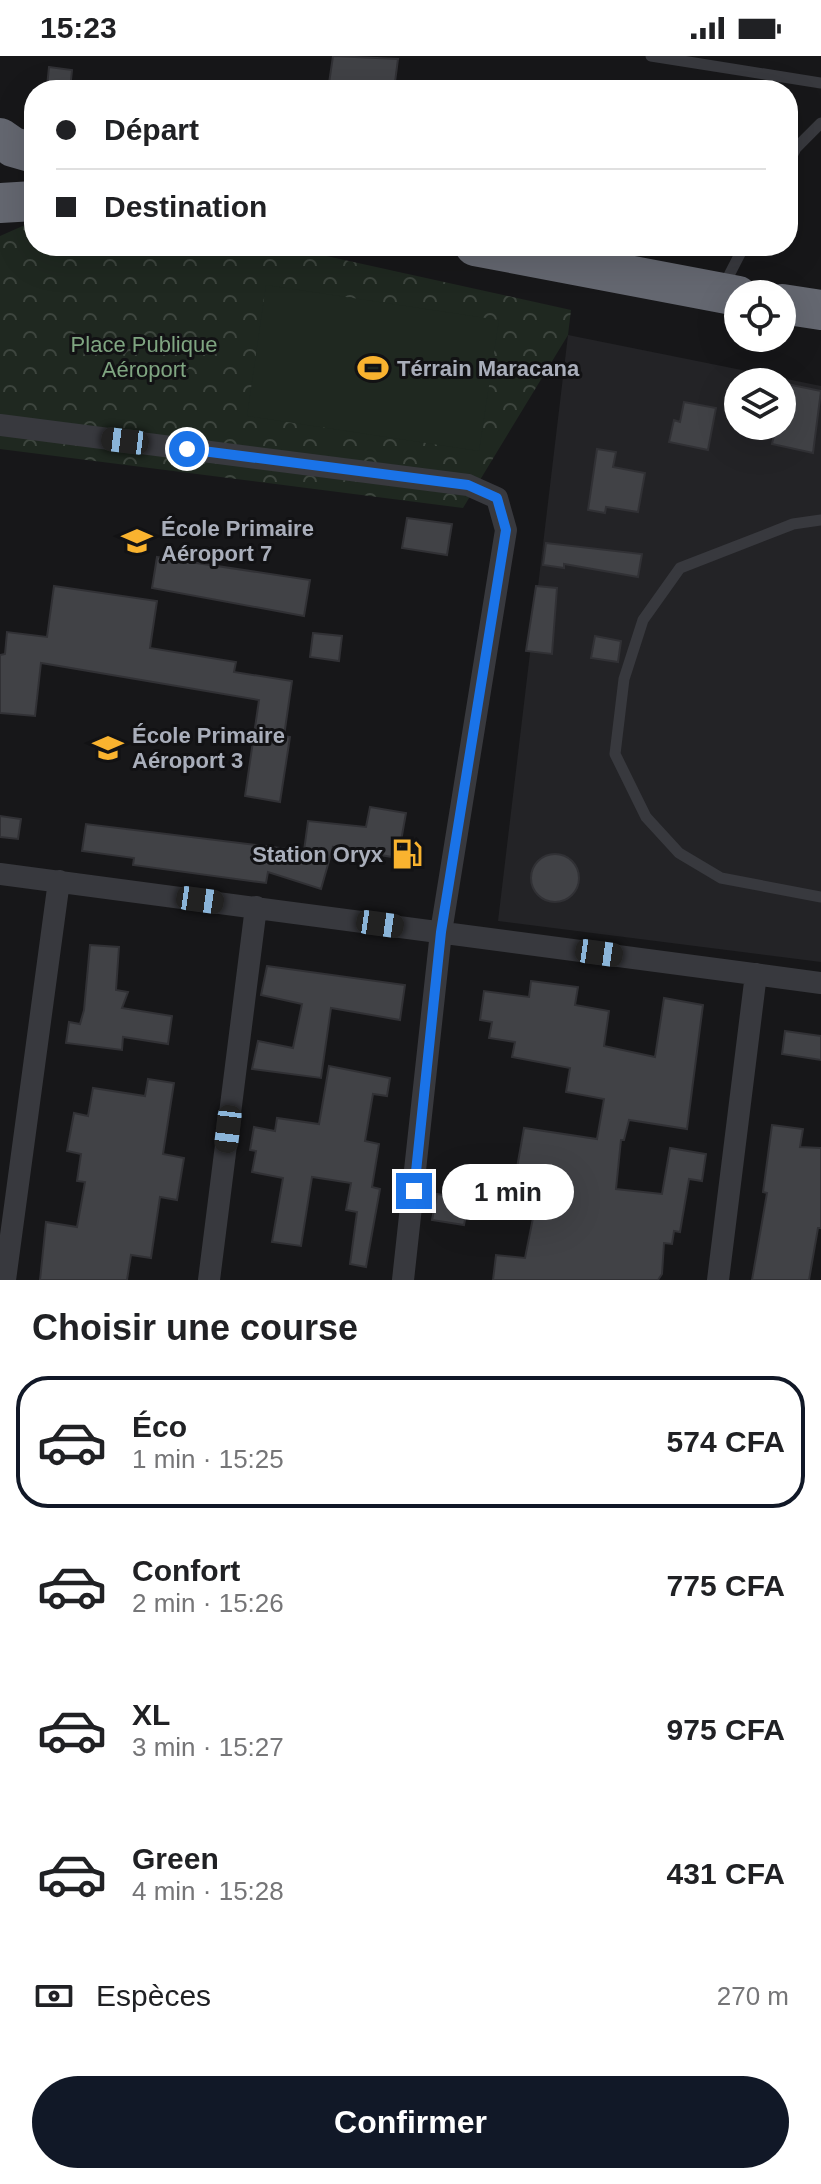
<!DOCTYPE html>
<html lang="fr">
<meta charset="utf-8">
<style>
:root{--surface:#fff;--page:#f6f6f6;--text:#202124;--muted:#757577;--line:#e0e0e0;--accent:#111827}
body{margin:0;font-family:Arial,sans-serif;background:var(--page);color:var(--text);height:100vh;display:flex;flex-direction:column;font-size:30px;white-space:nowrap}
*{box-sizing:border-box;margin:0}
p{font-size:26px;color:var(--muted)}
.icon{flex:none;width:44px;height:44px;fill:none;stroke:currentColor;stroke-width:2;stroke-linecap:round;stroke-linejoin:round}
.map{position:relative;height:1224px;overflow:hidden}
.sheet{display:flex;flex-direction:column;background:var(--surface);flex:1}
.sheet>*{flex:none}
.banner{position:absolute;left:24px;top:24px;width:774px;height:176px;border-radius:32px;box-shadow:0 8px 32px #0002;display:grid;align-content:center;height:176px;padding:0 32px;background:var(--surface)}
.controls{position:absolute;left:724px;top:224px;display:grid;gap:16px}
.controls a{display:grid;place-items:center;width:72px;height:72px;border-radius:50%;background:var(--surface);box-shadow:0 8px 32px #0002;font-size:40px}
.end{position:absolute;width:36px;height:36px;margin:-18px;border:10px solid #1a73e8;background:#fff;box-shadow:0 0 0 4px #fff}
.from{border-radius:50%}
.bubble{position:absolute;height:56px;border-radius:28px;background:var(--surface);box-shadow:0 8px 32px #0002;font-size:26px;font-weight:700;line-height:56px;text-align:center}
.car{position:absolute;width:24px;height:48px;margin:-24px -12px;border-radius:10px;box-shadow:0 0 6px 2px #0007;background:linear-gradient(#222 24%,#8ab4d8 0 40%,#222 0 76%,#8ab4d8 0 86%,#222 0)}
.banner b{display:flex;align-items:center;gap:28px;height:76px;font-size:30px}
.banner b+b{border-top:2px solid var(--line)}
.banner i{width:20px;height:20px;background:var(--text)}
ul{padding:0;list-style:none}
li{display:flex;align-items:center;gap:24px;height:132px;margin:0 16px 12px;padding:0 16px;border:4px solid transparent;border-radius:32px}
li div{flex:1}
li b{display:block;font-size:30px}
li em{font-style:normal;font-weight:700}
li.current{border-color:var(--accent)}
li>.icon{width:72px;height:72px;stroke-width:1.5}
h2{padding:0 32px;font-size:36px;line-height:96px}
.pay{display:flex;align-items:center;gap:20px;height:88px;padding:0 32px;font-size:30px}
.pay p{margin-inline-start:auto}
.action{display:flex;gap:16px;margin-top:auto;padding:16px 32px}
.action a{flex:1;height:92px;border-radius:48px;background:var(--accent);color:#fff;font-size:32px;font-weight:700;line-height:92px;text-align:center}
.status{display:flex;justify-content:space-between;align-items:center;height:56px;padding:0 40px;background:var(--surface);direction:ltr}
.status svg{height:22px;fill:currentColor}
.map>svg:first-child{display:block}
</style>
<div class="status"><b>15:23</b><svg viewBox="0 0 49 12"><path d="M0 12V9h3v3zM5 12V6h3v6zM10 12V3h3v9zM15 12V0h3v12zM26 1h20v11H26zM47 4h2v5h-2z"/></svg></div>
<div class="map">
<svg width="821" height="1224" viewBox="0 0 821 1224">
<defs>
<pattern id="park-crowns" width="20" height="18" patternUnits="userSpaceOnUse" patternTransform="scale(2)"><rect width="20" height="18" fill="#1f2820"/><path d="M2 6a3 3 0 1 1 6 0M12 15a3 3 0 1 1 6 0" fill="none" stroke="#3d453e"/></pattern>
</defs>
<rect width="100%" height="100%" fill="#171719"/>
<!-- built -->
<path fill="#232326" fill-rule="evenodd" d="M568 279 821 330V906L498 865ZM738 326H782V370H738Z"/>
<!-- park -->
<path fill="url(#park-crowns)" d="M34 165V190H281L571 254 568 279 463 452 0 393V180Z"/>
<!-- pitch -->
<path fill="#1f2820" d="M266 229 499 264 479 395 247 360Z"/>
<!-- building -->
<path fill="#414246" stroke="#313135" stroke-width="2" d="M333 0 398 3 394 34H328Z
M49 11 72 14 70 34 47 31Z
M782 327 821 335 813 397 772 388 776 370H782Z
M684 346 716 352 708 394 669 386 674 364 680 366Z
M597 393 616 396 613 411 645 417 638 456 606 451 605 457 588 454Z
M407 462 452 468 447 499 402 492Z
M546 487 642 498 638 521 564 508V512L543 509Z
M157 501 310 524 304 560 152 532Z
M54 530 157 545 150 592 236 606 234 616 292 625 284 680 290 681 280 746 245 740 259 644 41 607 35 660 0 657V599L5 598 7 576 47 581Z
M536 530 557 532 552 598 526 595Z
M313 577 342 580 339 605 310 601Z
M595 580 621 585 618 606 591 602Z
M370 751 406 757 398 802 333 791 321 833 268 816 266 827 133 809 134 802 82 795 86 768 304 795 308 765 366 771Z
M0 760 21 763 18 783 0 781Z
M531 822a24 24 0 1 1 48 0a24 24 0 1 1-48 0Z
M90 889 119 891 116 934 128 936 122 952 172 960 168 988 123 981 122 994 66 987 69 966 80 968 84 954Z
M267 910 405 929 400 964 331 952 321 1022 252 1013 258 985 293 992 302 948 261 939Z
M531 925 578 931 575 949 609 955 604 990 655 1001 664 942 703 949 687 1073 629 1064 624 1084H621L616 1133 662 1138 670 1092 706 1098 702 1125 689 1123 680 1176 674 1175 672 1188 664 1187 662 1218 658 1224H493L496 1199 525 1202 534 1157 492 1149 497 1120 515 1123 524 1072 597 1083 604 1043 566 1036 570 1012 512 1001 515 986 489 982 492 966 480 964 484 935 529 941Z
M785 975 821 980V1004L782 998Z
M329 1010 390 1022 387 1040 373 1038 365 1085 379 1088 372 1131 380 1133 366 1211 350 1208 357 1156 346 1154 351 1127 312 1121 301 1190 272 1186 283 1122 252 1116 256 1095 250 1094 254 1071 275 1075 277 1062 319 1068Z
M148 1023 174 1027 163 1098 184 1102 177 1144 160 1141 151 1202 131 1199 127 1224H40L46 1166 77 1171 85 1126 77 1125 81 1098 67 1095 74 1057 88 1060 93 1032 145 1040Z
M772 1069 803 1073 800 1091 821 1092V1172H818L809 1224H752L767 1137 763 1136Z
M437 1138 469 1143 464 1169 432 1164Z"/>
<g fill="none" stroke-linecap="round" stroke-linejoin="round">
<!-- lane -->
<path stroke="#38393e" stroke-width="11" d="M651 0 821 27
M788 108 796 92 821 67
M724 229 744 190
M821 464 793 468 680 512 643 564 624 623 615 698 646 761 679 797 721 822 821 841"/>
<!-- street -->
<path stroke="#38393e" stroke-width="22" d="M0 369 468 429 497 442 506 474 441 876 403 1224
M0 818 821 927
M5 1224 59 825
M209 1224 256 851
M718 1224 756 918"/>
<!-- highway -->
<path stroke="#646770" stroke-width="40" d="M0 82 13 91 34 97
M0 147 34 145
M475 190 738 240
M782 248 821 254"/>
</g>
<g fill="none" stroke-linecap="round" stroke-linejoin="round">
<!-- route -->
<path stroke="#1a73e8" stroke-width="10" d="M187 393 468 429 497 442 506 474 441 876 414 1135"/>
</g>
<!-- icons -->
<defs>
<g id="stadium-bare" transform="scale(2.4)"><path d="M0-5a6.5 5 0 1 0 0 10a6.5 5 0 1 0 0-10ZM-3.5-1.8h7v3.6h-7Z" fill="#f9b32f" stroke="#121214" stroke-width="2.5" paint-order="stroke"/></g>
<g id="school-bare" transform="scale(2.4)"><path d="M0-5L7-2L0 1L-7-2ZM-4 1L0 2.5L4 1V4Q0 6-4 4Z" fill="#f9b32f" stroke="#121214" stroke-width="2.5" paint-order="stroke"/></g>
<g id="fuel-bare" transform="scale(2.4)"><path d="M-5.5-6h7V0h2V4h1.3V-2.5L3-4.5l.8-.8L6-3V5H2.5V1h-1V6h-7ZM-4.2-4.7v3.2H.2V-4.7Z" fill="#f9b32f" stroke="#121214" stroke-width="2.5" paint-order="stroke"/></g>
</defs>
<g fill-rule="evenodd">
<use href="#stadium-bare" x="373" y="312"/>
<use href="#school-bare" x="137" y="485"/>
<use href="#school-bare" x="108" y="692"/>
<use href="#fuel-bare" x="407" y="798"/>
</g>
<g text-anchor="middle" stroke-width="6" stroke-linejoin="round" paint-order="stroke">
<!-- park labels -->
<g font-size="22" fill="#7fa581" stroke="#121214">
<text x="144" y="296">Place Publique<tspan x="144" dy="25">Aéroport</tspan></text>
</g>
<!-- poi labels -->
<g font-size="22" font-weight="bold" fill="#a9aeba" stroke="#121214" text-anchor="start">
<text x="397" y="320">Térrain Maracana</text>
<text x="161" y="480">École Primaire<tspan x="161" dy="25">Aéroport 7</tspan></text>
<text x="132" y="687">École Primaire<tspan x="132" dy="25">Aéroport 3</tspan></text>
<text x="383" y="806" text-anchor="end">Station Oryx</text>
</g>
</g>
</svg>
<div class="controls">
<a><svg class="icon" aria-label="locate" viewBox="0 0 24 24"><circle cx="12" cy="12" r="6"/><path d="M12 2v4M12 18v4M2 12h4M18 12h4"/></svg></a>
<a><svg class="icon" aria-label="layers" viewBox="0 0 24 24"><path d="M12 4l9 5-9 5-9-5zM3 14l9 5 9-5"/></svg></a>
</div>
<i class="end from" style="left:187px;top:393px"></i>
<i class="end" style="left:414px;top:1135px"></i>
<div class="bubble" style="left:442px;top:1108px;width:132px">1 min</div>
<i class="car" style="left:125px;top:385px;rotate:277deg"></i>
<i class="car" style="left:200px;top:844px;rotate:98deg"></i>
<i class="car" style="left:380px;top:868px;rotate:98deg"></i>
<i class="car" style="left:599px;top:897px;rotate:98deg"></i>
<i class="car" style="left:228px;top:1073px;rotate:187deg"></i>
<div class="banner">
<b><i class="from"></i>Départ</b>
<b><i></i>Destination</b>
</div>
</div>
<section class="sheet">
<h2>Choisir une course</h2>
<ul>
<li class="current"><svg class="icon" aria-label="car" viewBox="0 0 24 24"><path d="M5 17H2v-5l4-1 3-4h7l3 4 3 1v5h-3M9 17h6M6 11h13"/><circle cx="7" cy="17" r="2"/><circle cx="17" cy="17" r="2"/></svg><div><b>Éco</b><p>1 min · 15:25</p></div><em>574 CFA</em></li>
<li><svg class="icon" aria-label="car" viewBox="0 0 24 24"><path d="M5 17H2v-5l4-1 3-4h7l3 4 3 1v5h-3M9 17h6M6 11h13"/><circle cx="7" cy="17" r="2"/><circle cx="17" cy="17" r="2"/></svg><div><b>Confort</b><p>2 min · 15:26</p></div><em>775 CFA</em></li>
<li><svg class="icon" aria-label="car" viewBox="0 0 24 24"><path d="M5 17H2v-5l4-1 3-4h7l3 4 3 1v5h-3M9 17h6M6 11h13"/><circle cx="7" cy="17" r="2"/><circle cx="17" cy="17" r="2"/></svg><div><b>XL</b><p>3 min · 15:27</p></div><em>975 CFA</em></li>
<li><svg class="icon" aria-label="car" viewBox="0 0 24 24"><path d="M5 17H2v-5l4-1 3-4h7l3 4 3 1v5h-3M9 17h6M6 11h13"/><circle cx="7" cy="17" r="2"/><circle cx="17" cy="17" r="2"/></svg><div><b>Green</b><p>4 min · 15:28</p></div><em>431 CFA</em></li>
</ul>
<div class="pay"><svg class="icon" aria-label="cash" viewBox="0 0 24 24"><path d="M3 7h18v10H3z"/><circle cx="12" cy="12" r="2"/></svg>Espèces<p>270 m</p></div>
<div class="action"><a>Confirmer</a></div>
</section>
